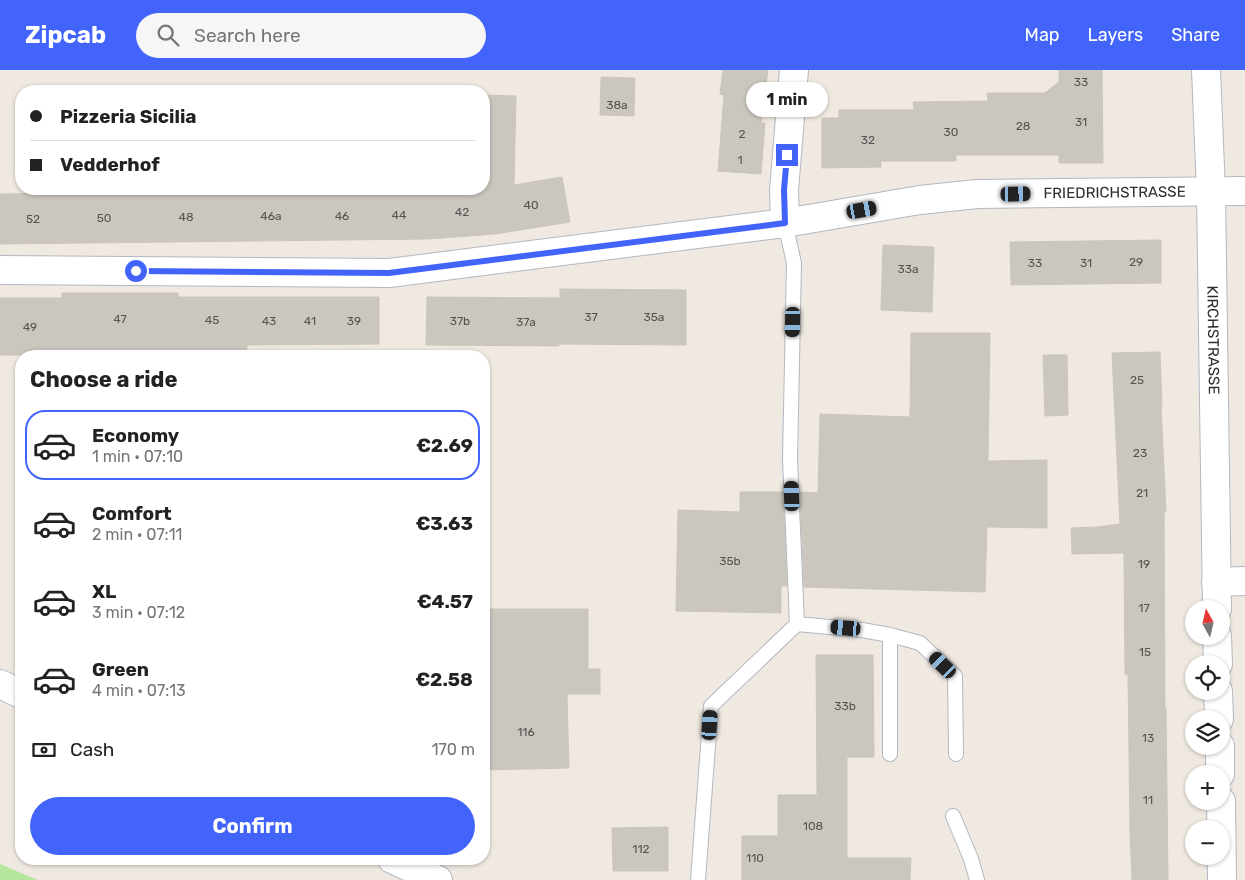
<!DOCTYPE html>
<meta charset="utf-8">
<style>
:root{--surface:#fff;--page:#f6f6f6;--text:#222;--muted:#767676;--line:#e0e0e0;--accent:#4264fb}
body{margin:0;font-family:Rubik,sans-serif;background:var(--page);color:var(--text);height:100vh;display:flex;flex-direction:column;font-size:19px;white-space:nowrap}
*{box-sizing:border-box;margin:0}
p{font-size:16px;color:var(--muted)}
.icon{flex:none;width:28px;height:28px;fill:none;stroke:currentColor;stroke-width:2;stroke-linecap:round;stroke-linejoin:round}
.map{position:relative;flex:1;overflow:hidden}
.drawer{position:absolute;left:15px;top:280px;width:475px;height:515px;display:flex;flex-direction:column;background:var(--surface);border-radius:20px;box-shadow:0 1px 4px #0004}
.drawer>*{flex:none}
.top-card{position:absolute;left:15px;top:15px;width:475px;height:110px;border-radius:20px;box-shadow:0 1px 4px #0004;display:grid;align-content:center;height:110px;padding:0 15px;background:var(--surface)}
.needle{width:32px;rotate:352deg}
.tools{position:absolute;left:1185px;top:530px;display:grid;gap:10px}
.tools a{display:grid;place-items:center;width:45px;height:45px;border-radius:50%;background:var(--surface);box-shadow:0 1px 4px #0004;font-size:25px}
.end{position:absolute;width:22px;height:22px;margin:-11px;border:6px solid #4264fb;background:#fff;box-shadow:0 0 0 2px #fff}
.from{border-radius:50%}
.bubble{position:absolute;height:35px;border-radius:18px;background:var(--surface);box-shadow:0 1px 4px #0004;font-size:16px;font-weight:700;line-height:35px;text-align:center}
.car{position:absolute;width:15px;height:30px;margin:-15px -8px;border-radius:6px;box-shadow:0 0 4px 1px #0007;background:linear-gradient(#222 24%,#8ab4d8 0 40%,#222 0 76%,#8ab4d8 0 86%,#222 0)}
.top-card b{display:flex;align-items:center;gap:18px;height:48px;font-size:19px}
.top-card b+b{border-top:1px solid var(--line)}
.top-card i{width:12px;height:12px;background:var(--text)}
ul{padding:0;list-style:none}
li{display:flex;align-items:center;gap:15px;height:70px;margin:0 10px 8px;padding:0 5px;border:2px solid transparent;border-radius:20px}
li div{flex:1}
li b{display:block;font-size:19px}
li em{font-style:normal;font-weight:700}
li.current{border-color:var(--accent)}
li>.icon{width:45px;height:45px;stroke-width:1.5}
h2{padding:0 15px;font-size:22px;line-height:60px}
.pay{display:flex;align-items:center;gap:12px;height:55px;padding:0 15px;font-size:19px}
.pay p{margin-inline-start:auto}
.primary-button{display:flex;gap:10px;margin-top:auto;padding:10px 15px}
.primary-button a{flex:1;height:58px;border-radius:30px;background:var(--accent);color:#fff;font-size:20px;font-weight:700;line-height:58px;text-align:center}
header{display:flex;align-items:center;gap:30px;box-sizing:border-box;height:70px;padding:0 25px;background:var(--accent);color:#fff}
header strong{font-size:24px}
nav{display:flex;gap:28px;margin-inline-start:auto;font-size:18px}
.search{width:350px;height:45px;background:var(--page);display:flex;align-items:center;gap:12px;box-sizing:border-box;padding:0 18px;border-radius:28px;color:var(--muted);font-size:19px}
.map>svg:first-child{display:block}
</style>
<header>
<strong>Zipcab</strong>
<div class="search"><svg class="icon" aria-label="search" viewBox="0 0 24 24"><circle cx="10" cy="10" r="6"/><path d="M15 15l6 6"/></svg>Search here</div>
<nav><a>Map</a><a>Layers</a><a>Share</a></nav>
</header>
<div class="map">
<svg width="1245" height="810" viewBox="0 0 1245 810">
<rect width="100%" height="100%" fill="#efe9e1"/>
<!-- green -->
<path fill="#b6e59e" d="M0 794 38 810H0Z"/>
<!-- building -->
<path fill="#cbc7bf" stroke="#cbc5ba" d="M723 0H768L761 53H765L761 104 718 101 724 25 720 24Z
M1059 0H1102L1103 93H1059V85H956V91H881V97L822 98V48H839V40H914L913 32 988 31 987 23H1045L1059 12Z
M601 7 635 8 634 46 600 45Z
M484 25 516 26 514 115 562 107 570 152 495 164 428 169 0 174V124L484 119Z
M1161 170V213L1011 215 1010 172Z
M883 175 934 177 932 242 881 240Z
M560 219 686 220V275L559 274V276L426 275 427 227 560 228Z
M62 223H178V227H379V274L247 275V283L199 285V286L0 285V228H62Z
M911 263H990L988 391 1047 390V458L987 457 985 522 804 517 800 422 818 423 820 344 910 347Z
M1160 282 1162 336 1161 337 1166 442H1164L1165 638H1166L1168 810H1132L1130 761 1128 604H1125L1124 483 1072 484 1071 458 1097 457 1120 454 1112 283Z
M1043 285H1067L1068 345 1045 346Z
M740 422H783L787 516H781V543L676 541 678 440 740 442Z
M484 539H588V599H600V624H567L569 698 484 700Z
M816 585H873L874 687H847V788H911L910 810H742V766H778V725H817Z
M668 757V801H613L612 758Z"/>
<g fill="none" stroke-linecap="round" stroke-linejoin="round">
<!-- lane casing -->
<g stroke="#b4b7c1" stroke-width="16">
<path id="lane" d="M797 554 862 560 890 565 920 573 955 606 956 684
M890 565V684
M953 746 971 789 977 810
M698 810 711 636 797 554 790 389 794 193 785 153"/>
</g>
<!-- street casing -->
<g stroke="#b4b7c1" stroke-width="30">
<g id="street">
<path id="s1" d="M1206 0 1211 121 1217 539"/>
<path d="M785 153 784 120 794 0"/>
<path id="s2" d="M0 200 389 203 785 153 920 130 977 124 1245 121"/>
<path d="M1216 512 1245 511"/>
<path d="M1217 566 1218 594"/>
<path d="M1218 621 1219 649"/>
<path d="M1220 676V704"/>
<path d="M1221 731 1222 810"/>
</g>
</g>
<!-- secondary casing -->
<g stroke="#b4b7c1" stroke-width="30">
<path id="secondary" d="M0 614 21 624
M392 789 438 810"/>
</g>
<!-- lane -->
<use href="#lane" stroke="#fff" stroke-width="14"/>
<!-- street -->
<use href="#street" stroke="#fff" stroke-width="28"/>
<!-- secondary -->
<use href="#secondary" stroke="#fff" stroke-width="28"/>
</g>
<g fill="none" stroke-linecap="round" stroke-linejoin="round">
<!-- route -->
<path stroke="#4264fb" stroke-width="6" d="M136 201 389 203 785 153 784 120 787 85"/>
</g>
<g text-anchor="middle" stroke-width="4.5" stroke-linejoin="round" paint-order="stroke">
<!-- number labels -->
<g font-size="12" fill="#555452">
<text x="1081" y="16">33</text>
<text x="617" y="39">38a</text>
<text x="1081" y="56">31</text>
<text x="1023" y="60">28</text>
<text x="951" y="66">30</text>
<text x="742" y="68">2</text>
<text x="868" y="74">32</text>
<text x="740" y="94">1</text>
<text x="531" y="139">40</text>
<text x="462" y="146">42</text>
<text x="399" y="149">44</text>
<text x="271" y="150">46a</text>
<text x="342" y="150">46</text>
<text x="186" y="151">48</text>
<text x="104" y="152">50</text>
<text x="33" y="153">52</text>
<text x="1136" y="196">29</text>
<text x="1035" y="197">33</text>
<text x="1086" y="197">31</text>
<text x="908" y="203">33a</text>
<text x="591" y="251">37</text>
<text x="654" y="251">35a</text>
<text x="120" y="253">47</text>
<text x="212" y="254">45</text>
<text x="269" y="255">43</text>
<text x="310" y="255">41</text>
<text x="354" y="255">39</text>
<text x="460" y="255">37b</text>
<text x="526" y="256">37a</text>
<text x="30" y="261">49</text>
<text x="1137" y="314">25</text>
<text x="1140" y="387">23</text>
<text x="1142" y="427">21</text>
<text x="730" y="495">35b</text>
<text x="1144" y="498">19</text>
<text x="1144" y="542">17</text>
<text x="1145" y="586">15</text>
<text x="845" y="640">33b</text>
<text x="526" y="666">116</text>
<text x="1148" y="672">13</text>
<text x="1148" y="734">11</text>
<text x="813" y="760">108</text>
<text x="641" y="783">112</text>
<text x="755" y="792">110</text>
</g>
<!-- street labels -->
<g font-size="15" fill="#2e2e2e" stroke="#fff">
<text dy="5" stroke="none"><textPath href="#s2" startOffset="1120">FRIEDRICHSTRASSE</textPath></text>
<text dy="5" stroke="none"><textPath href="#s1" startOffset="270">KIRCHSTRASSE</textPath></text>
</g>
</g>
</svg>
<div class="tools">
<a><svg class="needle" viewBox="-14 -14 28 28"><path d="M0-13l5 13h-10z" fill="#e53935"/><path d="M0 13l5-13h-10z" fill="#767676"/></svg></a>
<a><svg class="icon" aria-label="locate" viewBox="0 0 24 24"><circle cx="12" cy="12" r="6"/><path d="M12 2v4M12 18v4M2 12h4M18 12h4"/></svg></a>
<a><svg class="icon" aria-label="layers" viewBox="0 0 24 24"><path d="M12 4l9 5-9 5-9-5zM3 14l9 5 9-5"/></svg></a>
<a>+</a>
<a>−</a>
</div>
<i class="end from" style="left:136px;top:201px"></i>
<i class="end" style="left:787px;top:85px"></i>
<div class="bubble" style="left:746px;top:12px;width:82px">1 min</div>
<i class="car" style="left:1016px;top:124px;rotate:89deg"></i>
<i class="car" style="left:862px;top:140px;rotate:80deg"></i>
<i class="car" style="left:793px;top:252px;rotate:181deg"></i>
<i class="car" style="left:792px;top:426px;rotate:358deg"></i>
<i class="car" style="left:846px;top:558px;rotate:275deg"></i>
<i class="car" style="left:943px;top:595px;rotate:314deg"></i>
<i class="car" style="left:710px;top:655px;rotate:4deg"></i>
<div class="top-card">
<b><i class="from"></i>Pizzeria Sicilia</b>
<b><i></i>Vedderhof</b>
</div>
<section class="drawer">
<h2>Choose a ride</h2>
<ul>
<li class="current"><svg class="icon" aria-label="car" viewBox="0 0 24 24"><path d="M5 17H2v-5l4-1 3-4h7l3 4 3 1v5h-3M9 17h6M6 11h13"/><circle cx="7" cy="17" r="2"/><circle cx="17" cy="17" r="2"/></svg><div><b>Economy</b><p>1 min · 07:10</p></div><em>€2.69</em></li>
<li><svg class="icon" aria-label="car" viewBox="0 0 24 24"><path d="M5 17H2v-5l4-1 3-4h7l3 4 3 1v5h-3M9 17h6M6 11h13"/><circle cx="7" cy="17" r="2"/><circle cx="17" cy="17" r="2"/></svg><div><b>Comfort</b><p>2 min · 07:11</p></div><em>€3.63</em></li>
<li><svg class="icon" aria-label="car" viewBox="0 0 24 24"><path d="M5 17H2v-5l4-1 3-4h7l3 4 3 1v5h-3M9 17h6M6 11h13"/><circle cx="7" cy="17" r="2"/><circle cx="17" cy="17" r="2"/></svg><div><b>XL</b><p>3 min · 07:12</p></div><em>€4.57</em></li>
<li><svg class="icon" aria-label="car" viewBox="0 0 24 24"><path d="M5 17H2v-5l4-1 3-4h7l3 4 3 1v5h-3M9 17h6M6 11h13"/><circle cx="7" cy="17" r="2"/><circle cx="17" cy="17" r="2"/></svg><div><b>Green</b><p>4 min · 07:13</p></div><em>€2.58</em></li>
</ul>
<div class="pay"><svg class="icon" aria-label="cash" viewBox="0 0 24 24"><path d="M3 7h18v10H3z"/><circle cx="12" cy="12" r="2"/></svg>Cash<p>170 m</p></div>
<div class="primary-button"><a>Confirm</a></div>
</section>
</div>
